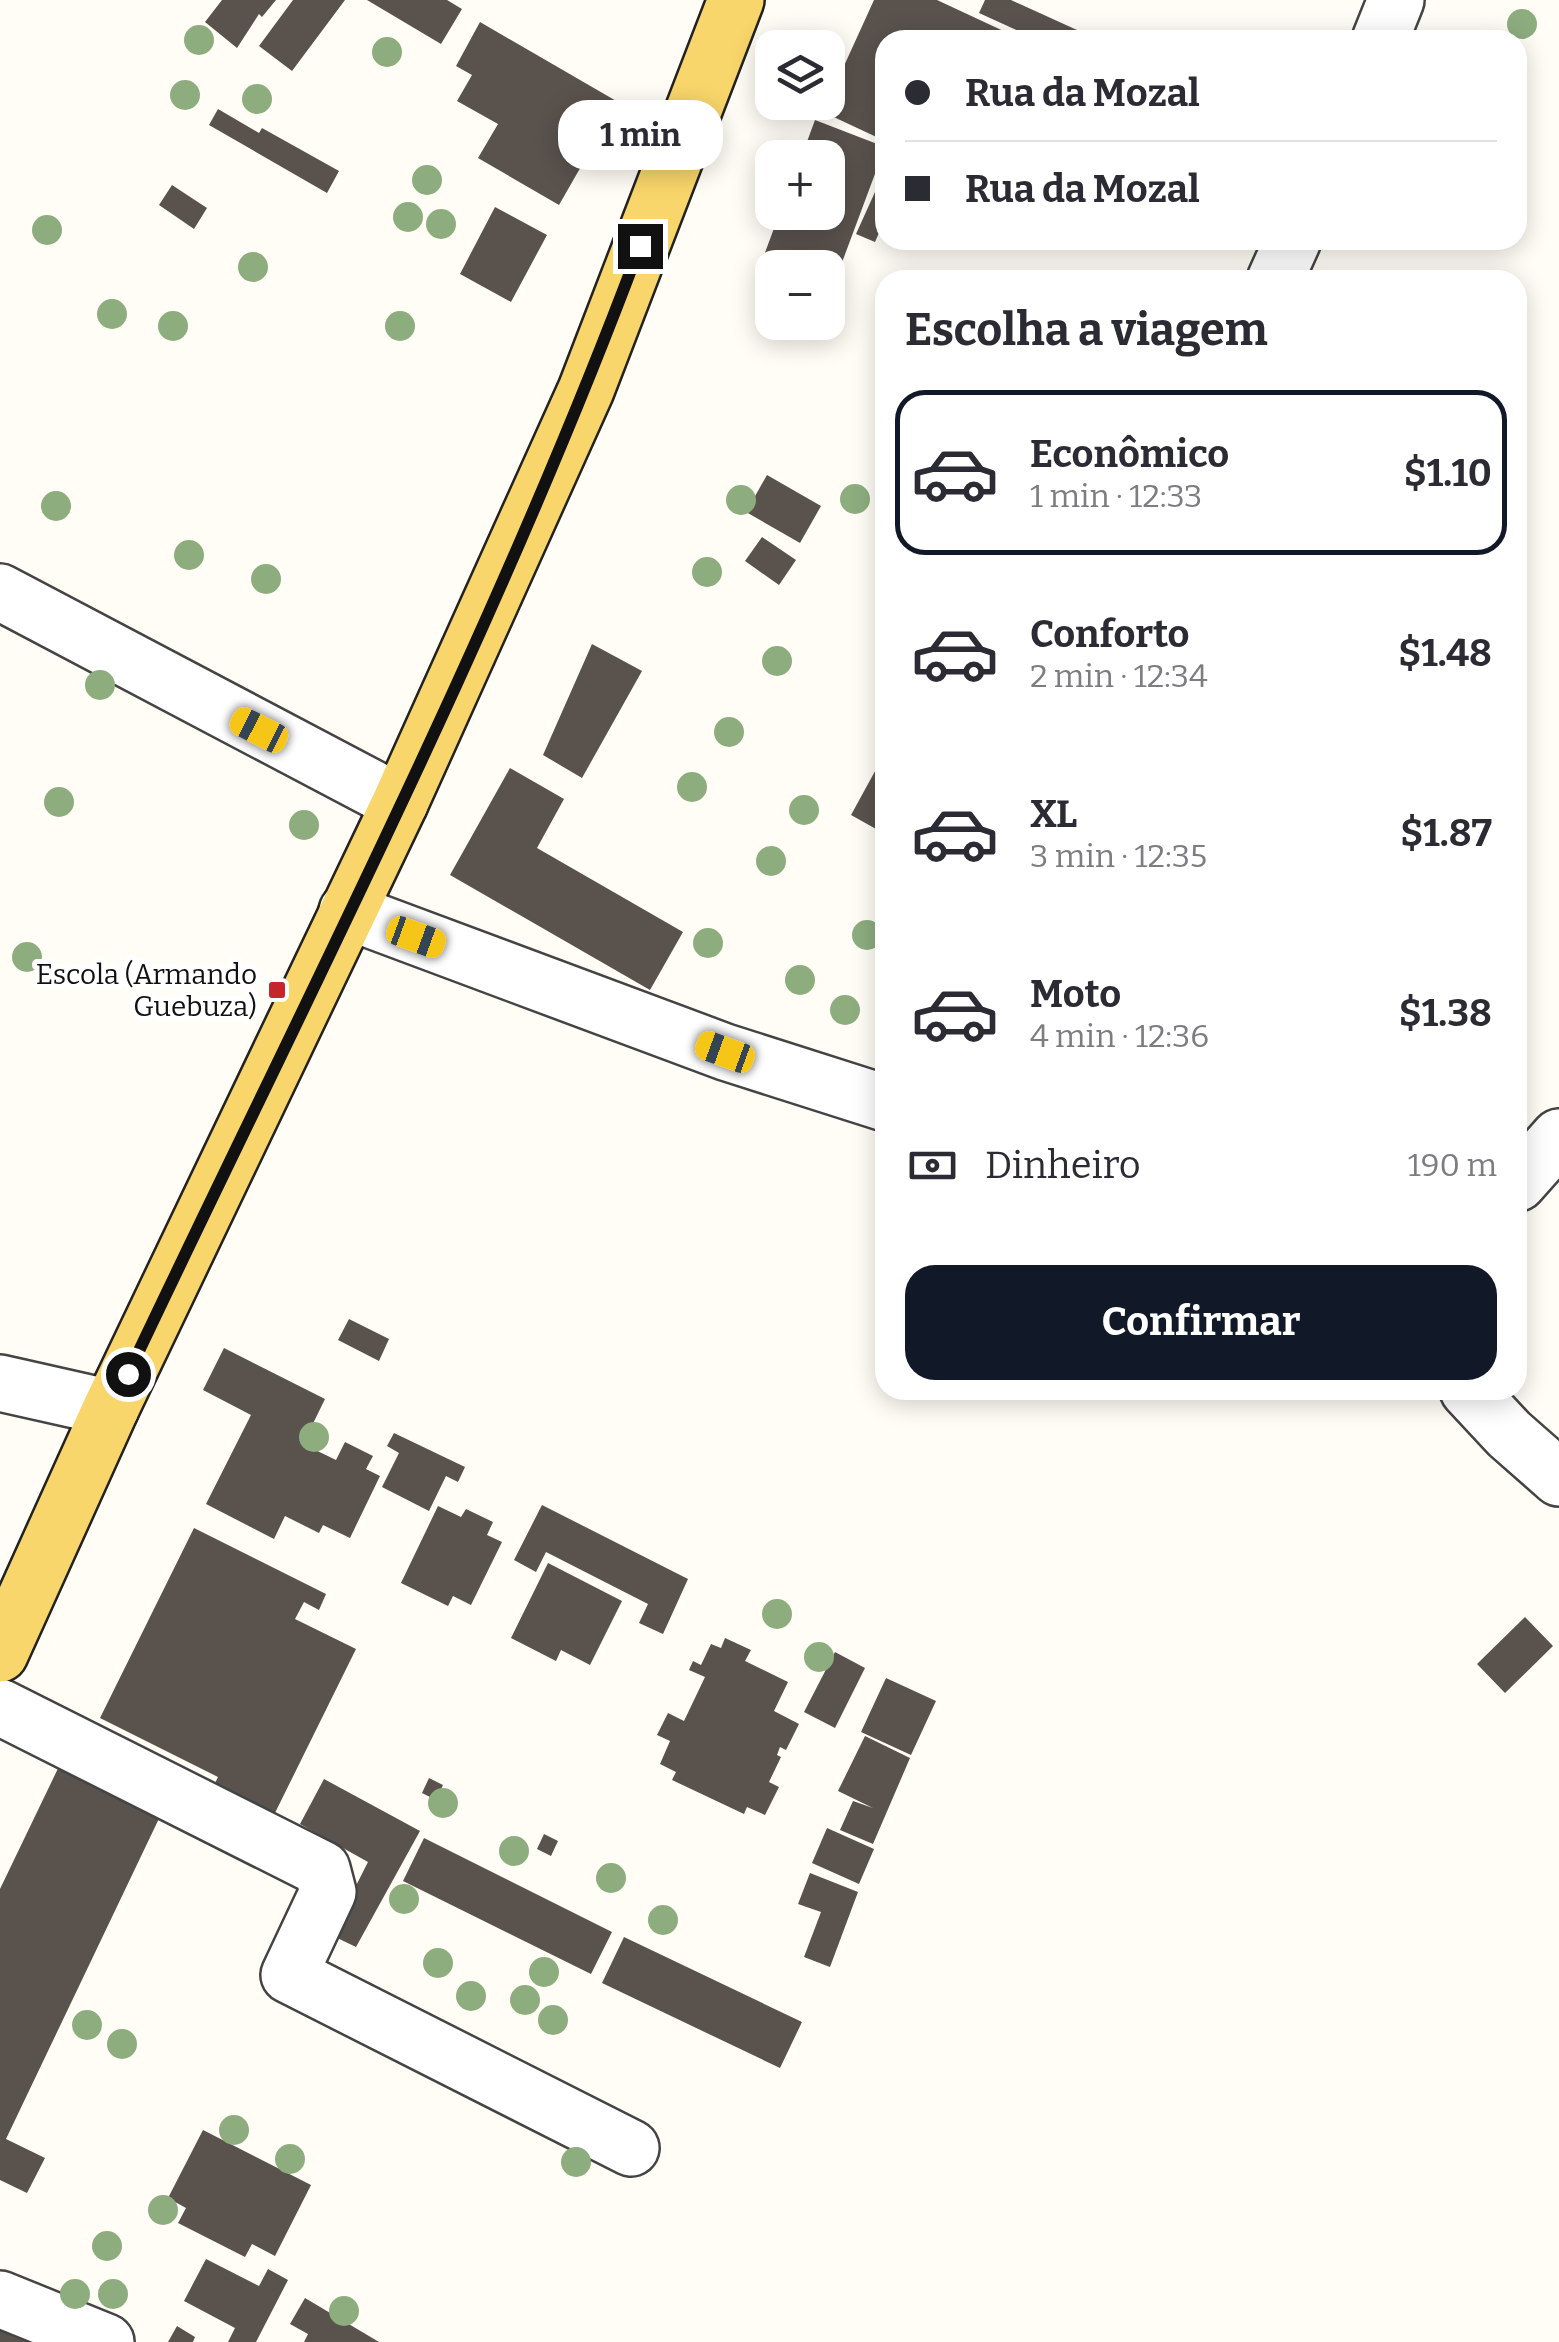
<!DOCTYPE html>
<html lang="pt">
<meta charset="utf-8">
<style>
:root{--surface:#fff;--page:#f7f7f7;--text:#2b2b33;--muted:#7c7c81;--line:#e1e1e2;--accent:#111827}
body{margin:0;font-family:Bitter,serif;background:var(--page);color:var(--text);height:100vh;display:flex;flex-direction:column;font-size:38px;white-space:nowrap}
*{box-sizing:border-box;margin:0}
p{font-size:32px;color:var(--muted)}
.icon{flex:none;width:55px;height:55px;fill:none;stroke:currentColor;stroke-width:2;stroke-linecap:round;stroke-linejoin:round}
.map{position:relative;flex:1;overflow:hidden}
.sheet{position:absolute;left:875px;top:270px;width:652px;height:1130px;display:flex;flex-direction:column;background:var(--surface);border-radius:30px;box-shadow:0 5px 25px #0003}
.sheet>*{flex:none}
.guide{position:absolute;left:875px;top:30px;width:652px;height:220px;border-radius:30px;box-shadow:0 5px 25px #0003;display:grid;align-content:center;height:220px;padding:0 30px;background:var(--surface)}
.fabs{position:absolute;left:755px;top:30px;display:grid;gap:20px}
.fabs a{display:grid;place-items:center;width:90px;height:90px;border-radius:20px;background:var(--surface);box-shadow:0 5px 25px #0003;font-size:50px}
.end{position:absolute;width:45px;height:45px;margin:-22px;border:12px solid #111;background:#fff;box-shadow:0 0 0 5px #fff}
.from{border-radius:50%}
.bubble{position:absolute;height:70px;border-radius:30px;background:var(--surface);box-shadow:0 5px 25px #0003;font-size:32px;font-weight:700;line-height:70px;text-align:center}
.car{position:absolute;width:30px;height:60px;margin:-30px -15px;border-radius:12px;box-shadow:0 0 8px 2px #0007;background:linear-gradient(#f5c518 24%,#345 0 40%,#f5c518 0 76%,#345 0 86%,#f5c518 0)}
.guide b{display:flex;align-items:center;gap:35px;height:95px;font-size:38px}
.guide b+b{border-top:2px solid var(--line)}
.guide i{width:25px;height:25px;background:var(--text)}
ul{padding:0;list-style:none}
li{display:flex;align-items:center;gap:30px;height:165px;margin:0 20px 15px;padding:0 10px;border:5px solid transparent;border-radius:30px}
li div{flex:1}
li b{display:block;font-size:38px}
li em{font-style:normal;font-weight:700}
li.selected{border-color:var(--accent)}
li>.icon{width:90px;height:90px;stroke-width:1.5}
h2{padding:0 30px;font-size:45px;line-height:120px}
.pay{display:flex;align-items:center;gap:25px;height:110px;padding:0 30px;font-size:38px}
.pay p{margin-inline-start:auto}
.button{display:flex;gap:20px;margin-top:auto;padding:20px 30px}
.button a{flex:1;height:115px;border-radius:30px;background:var(--accent);color:#fff;font-size:40px;font-weight:700;line-height:115px;text-align:center}
.map>svg:first-child{display:block}
</style>
<div class="map">
<svg width="1559" height="2342" viewBox="0 0 1559 2342">
<rect width="100%" height="100%" fill="#fffdf5"/>
<!-- building -->
<path fill="#5a524d" d="M222 0H276L262 17 259 14 237 48 205 22Z
M293 0H345L292 71 259 46Z
M367 0H447L462 9 441 44Z
M874 0H937L1023 40H885V141L823 112Z
M985 0H1011L1099 40H1038L979 13Z
M480 22 618 102 559 205 478 158 498 124 457 101 472 75 456 66Z
M218 109 259 133 262 128 339 171 327 193 209 125Z
M815 120 885 147 828 300V268H772V283L756 277 780 212H828V158H801Z
M172 185 207 208 194 229 159 205Z
M875 192 885 196V219L875 242 856 234Z
M495 207 547 235 511 302 460 274Z
M767 475 821 506 800 543 746 512Z
M762 537 796 560 779 585 745 561Z
M592 644 642 671 582 778 543 755Z
M885 753V834L851 815Z
M510 768 564 799 537 848 683 932 650 990 450 875Z
M349 1319 389 1339 379 1361 338 1340Z
M224 1348 325 1399 303 1444 336 1460 345 1442 373 1456 366 1469 380 1476 350 1538 323 1525 319 1533 285 1516 274 1539 206 1504 251 1415 203 1390Z
M394 1433 465 1467 458 1482 446 1476 429 1511 382 1487 399 1453 387 1446Z
M542 1505 688 1579 663 1634 639 1623 648 1604 546 1552 536 1572 514 1560Z
M438 1506 461 1517 466 1509 493 1522 487 1535 502 1542 471 1605 453 1596 448 1606 401 1583Z
M194 1528 326 1594 319 1610 304 1602 295 1619 356 1649 272 1819 212 1789 218 1777 100 1718Z
M548 1563 622 1601 590 1665 561 1650 556 1661 511 1638Z
M1525 1617 1553 1646 1505 1693 1477 1664Z
M725 1638 751 1650 745 1661 788 1682 774 1711 799 1724 786 1750 780 1747 777 1755 781 1757 769 1782 779 1787 765 1815 747 1807 744 1814 672 1780 676 1772 660 1764 670 1741 657 1735 668 1713 684 1721 705 1677 689 1670 693 1661 701 1665 711 1644 721 1648Z
M835 1652 865 1668 835 1728 804 1712Z
M886 1678 936 1701 911 1755 861 1732Z
M865 1736 910 1758 873 1844 840 1830 853 1801 873 1808 838 1791Z
M64 1756 165 1806 6 2139 45 2158 27 2193 0 2180V1889Z
M429 1778 443 1785 436 1800 422 1793Z
M324 1779 420 1831 356 1947 331 1935 368 1862 300 1824Z
M827 1828 874 1849 859 1884 812 1863Z
M544 1834 558 1841 551 1856 537 1849Z
M424 1838 612 1932 591 1974 403 1881Z
M810 1873 858 1892 830 1967 804 1957 821 1912 798 1904Z
M624 1937 802 2022 780 2068 602 1983Z
M203 2130 311 2185 275 2256 252 2244 245 2257 178 2223 186 2208 168 2198Z
M206 2259 259 2286 268 2269 288 2280 256 2342H228L235 2328 184 2301Z
M305 2298 379 2342H304L308 2334 290 2324Z
M0 2315 63 2342H0Z
M177 2326 195 2337 193 2342H168Z"/>
<g fill="none" stroke-linecap="round" stroke-linejoin="round">
<!-- minor casing -->
<g stroke="#444" stroke-width="60">
<path id="minor" d="M1380 40 1396 0
M1275 280 1293 240
M0 592 400 803
M347 911 725 1052 885 1103
M1518 1183 1559 1137
M0 1383 111 1408
M1468 1390 1509 1434 1559 1478
M0 1707 322 1869 328 1892 289 1975 631 2148
M0 2299 106 2342"/>
</g>
<!-- major casing -->
<g stroke="#222" stroke-width="60">
<path id="major" d="M0 1654 111 1408 400 803 586 390 736 0"/>
</g>
<!-- minor -->
<use href="#minor" stroke="#fff" stroke-width="55"/>
<!-- major -->
<use href="#major" stroke="#f9d66b" stroke-width="55"/>
</g>
<!-- trees -->
<g fill="#8dad7f">
<circle cx="1522" cy="24" r="15"/>
<circle cx="199" cy="40" r="15"/>
<circle cx="387" cy="52" r="15"/>
<circle cx="185" cy="95" r="15"/>
<circle cx="257" cy="99" r="15"/>
<circle cx="427" cy="180" r="15"/>
<circle cx="408" cy="217" r="15"/>
<circle cx="441" cy="224" r="15"/>
<circle cx="47" cy="230" r="15"/>
<circle cx="253" cy="267" r="15"/>
<circle cx="112" cy="314" r="15"/>
<circle cx="173" cy="326" r="15"/>
<circle cx="400" cy="326" r="15"/>
<circle cx="855" cy="499" r="15"/>
<circle cx="741" cy="500" r="15"/>
<circle cx="56" cy="506" r="15"/>
<circle cx="189" cy="555" r="15"/>
<circle cx="707" cy="572" r="15"/>
<circle cx="266" cy="579" r="15"/>
<circle cx="777" cy="661" r="15"/>
<circle cx="100" cy="685" r="15"/>
<circle cx="729" cy="732" r="15"/>
<circle cx="692" cy="787" r="15"/>
<circle cx="59" cy="802" r="15"/>
<circle cx="804" cy="810" r="15"/>
<circle cx="304" cy="825" r="15"/>
<circle cx="771" cy="861" r="15"/>
<circle cx="867" cy="935" r="15"/>
<circle cx="708" cy="943" r="15"/>
<circle cx="27" cy="957" r="15"/>
<circle cx="800" cy="980" r="15"/>
<circle cx="845" cy="1010" r="15"/>
<circle cx="314" cy="1437" r="15"/>
<circle cx="777" cy="1614" r="15"/>
<circle cx="819" cy="1657" r="15"/>
<circle cx="443" cy="1803" r="15"/>
<circle cx="514" cy="1851" r="15"/>
<circle cx="611" cy="1878" r="15"/>
<circle cx="404" cy="1899" r="15"/>
<circle cx="663" cy="1920" r="15"/>
<circle cx="438" cy="1963" r="15"/>
<circle cx="544" cy="1972" r="15"/>
<circle cx="471" cy="1996" r="15"/>
<circle cx="525" cy="2000" r="15"/>
<circle cx="553" cy="2020" r="15"/>
<circle cx="87" cy="2025" r="15"/>
<circle cx="122" cy="2044" r="15"/>
<circle cx="234" cy="2130" r="15"/>
<circle cx="290" cy="2159" r="15"/>
<circle cx="576" cy="2162" r="15"/>
<circle cx="163" cy="2210" r="15"/>
<circle cx="107" cy="2246" r="15"/>
<circle cx="75" cy="2294" r="15"/>
<circle cx="113" cy="2294" r="15"/>
<circle cx="344" cy="2311" r="15"/>
</g>
<g fill="none" stroke-linecap="round" stroke-linejoin="round">
<!-- route -->
<path stroke="#111" stroke-width="12" d="M128 1374C304 1002 496 632 640 246"/>
</g>
<!-- markers -->
<rect fill="#c4262e" stroke="#fff" stroke-width="4" x="267" y="980" width="20" height="20" rx="5"/>
<g text-anchor="middle" stroke-width="10" stroke-linejoin="round" paint-order="stroke">
<!-- poi labels -->
<g font-size="28" fill="#111" stroke="#fff" text-anchor="end">
<text x="257" y="984">Escola (Armando<tspan x="257" dy="32">Guebuza)</tspan></text>
</g>
</g>
</svg>
<div class="fabs">
<a><svg class="icon" aria-label="layers" viewBox="0 0 24 24"><path d="M12 4l9 5-9 5-9-5zM3 14l9 5 9-5"/></svg></a>
<a>+</a>
<a>−</a>
</div>
<i class="end from" style="left:128px;top:1374px"></i>
<i class="end" style="left:640px;top:246px"></i>
<div class="bubble" style="left:558px;top:100px;width:165px">1 min</div>
<i class="car" style="left:259px;top:730px;rotate:297deg"></i>
<i class="car" style="left:416px;top:937px;rotate:110deg"></i>
<i class="car" style="left:725px;top:1052px;rotate:290deg"></i>
<div class="guide">
<b><i class="from"></i>Rua da Mozal</b>
<b><i></i>Rua da Mozal</b>
</div>
<section class="sheet">
<h2>Escolha a viagem</h2>
<ul>
<li class="selected"><svg class="icon" aria-label="car" viewBox="0 0 24 24"><path d="M5 17H2v-5l4-1 3-4h7l3 4 3 1v5h-3M9 17h6M6 11h13"/><circle cx="7" cy="17" r="2"/><circle cx="17" cy="17" r="2"/></svg><div><b>Econômico</b><p>1 min · 12:33</p></div><em>$1.10</em></li>
<li><svg class="icon" aria-label="car" viewBox="0 0 24 24"><path d="M5 17H2v-5l4-1 3-4h7l3 4 3 1v5h-3M9 17h6M6 11h13"/><circle cx="7" cy="17" r="2"/><circle cx="17" cy="17" r="2"/></svg><div><b>Conforto</b><p>2 min · 12:34</p></div><em>$1.48</em></li>
<li><svg class="icon" aria-label="car" viewBox="0 0 24 24"><path d="M5 17H2v-5l4-1 3-4h7l3 4 3 1v5h-3M9 17h6M6 11h13"/><circle cx="7" cy="17" r="2"/><circle cx="17" cy="17" r="2"/></svg><div><b>XL</b><p>3 min · 12:35</p></div><em>$1.87</em></li>
<li><svg class="icon" aria-label="car" viewBox="0 0 24 24"><path d="M5 17H2v-5l4-1 3-4h7l3 4 3 1v5h-3M9 17h6M6 11h13"/><circle cx="7" cy="17" r="2"/><circle cx="17" cy="17" r="2"/></svg><div><b>Moto</b><p>4 min · 12:36</p></div><em>$1.38</em></li>
</ul>
<div class="pay"><svg class="icon" aria-label="cash" viewBox="0 0 24 24"><path d="M3 7h18v10H3z"/><circle cx="12" cy="12" r="2"/></svg>Dinheiro<p>190 m</p></div>
<div class="button"><a>Confirmar</a></div>
</section>
</div>
